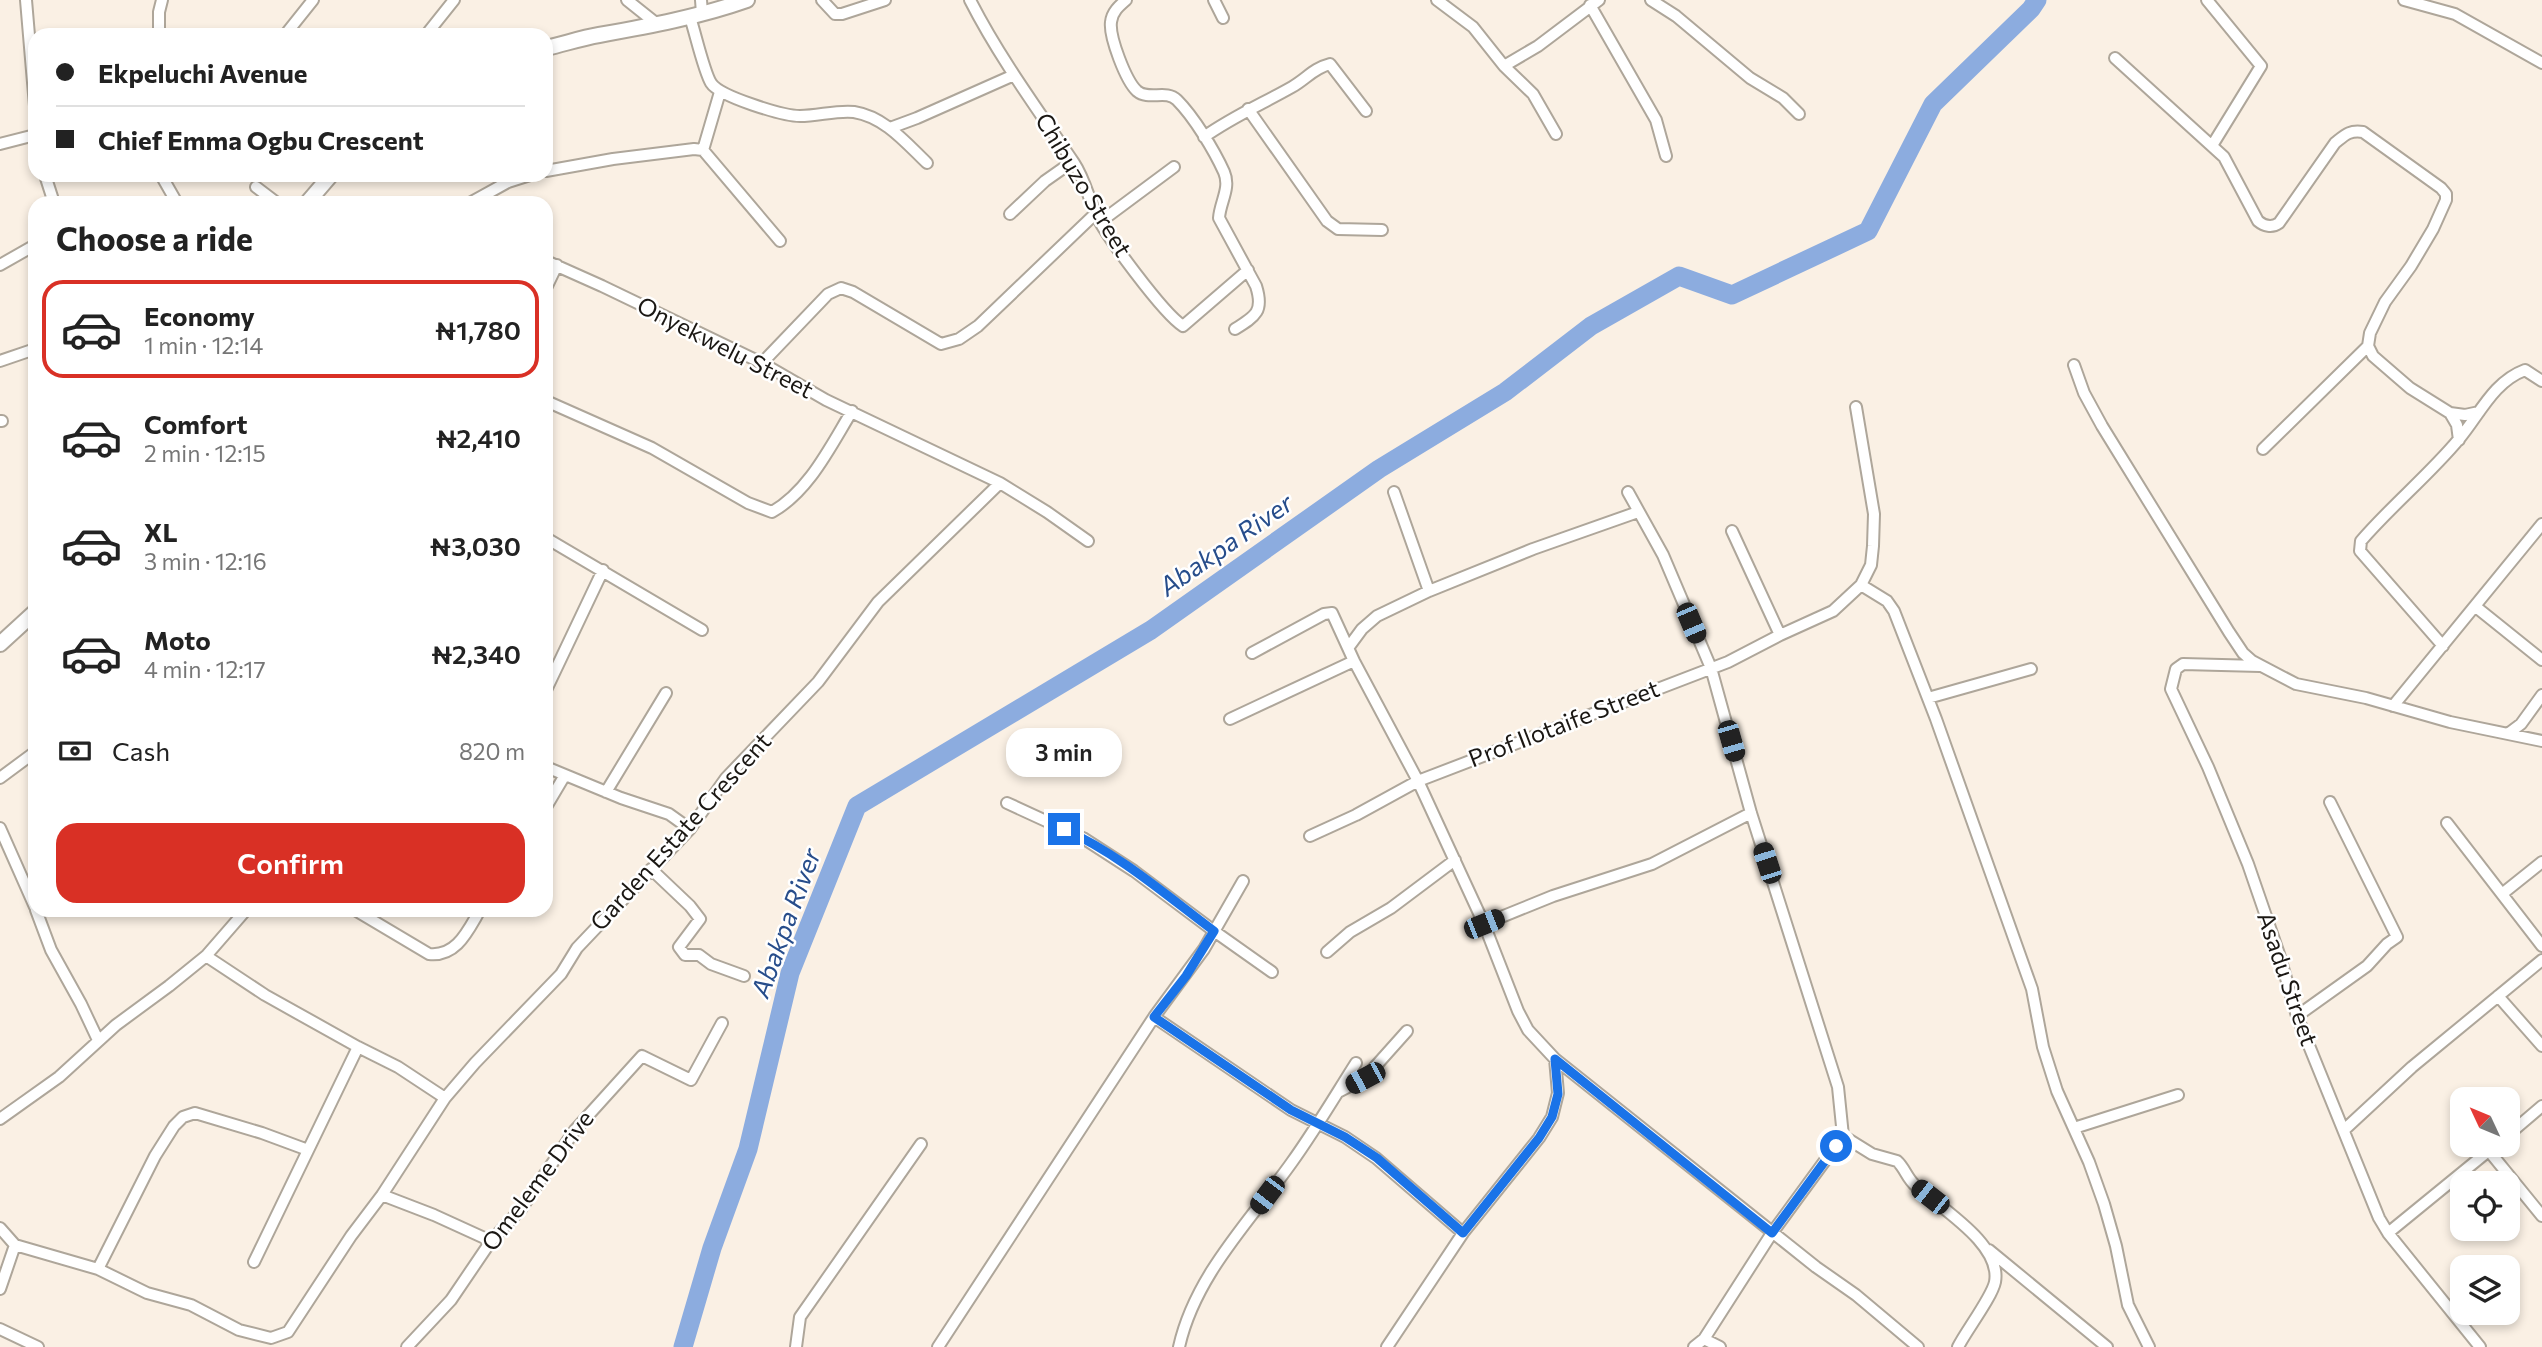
<!DOCTYPE html>
<meta charset="utf-8">
<style>
:root{--surface:#fff;--page:#f2f2f2;--text:#222;--muted:#767676;--line:#e0e0e0;--accent:#d93025}
body{margin:0;font-family:Commissioner,sans-serif;background:var(--page);color:var(--text);height:100vh;display:flex;flex-direction:column;font-size:26px;white-space:nowrap}
*{box-sizing:border-box;margin:0}
p{font-size:23px;color:var(--muted)}
.icon{flex:none;width:38px;height:38px;fill:none;stroke:currentColor;stroke-width:2;stroke-linecap:round;stroke-linejoin:round}
.map{position:relative;flex:1;overflow:hidden}
.details{position:absolute;left:28px;top:196px;width:525px;height:721px;display:flex;flex-direction:column;background:var(--surface);border-radius:21px;box-shadow:0 4px 10px #0003}
.details>*{flex:none}
.hud{position:absolute;left:28px;top:28px;width:525px;height:154px;border-radius:21px;box-shadow:0 4px 10px #0003;display:grid;align-content:center;height:154px;padding:0 28px;background:var(--surface)}
.needle{width:46px;rotate:314deg}
.buttons{position:absolute;left:2450px;top:1087px;display:grid;gap:14px}
.buttons a{display:grid;place-items:center;width:70px;height:70px;border-radius:14px;background:var(--surface);box-shadow:0 4px 10px #0003;font-size:35px}
.end{position:absolute;width:32px;height:32px;margin:-16px;border:9px solid #1a73e8;background:#fff;box-shadow:0 0 0 4px #fff}
.from{border-radius:50%}
.bubble{position:absolute;height:49px;border-radius:21px;background:var(--surface);box-shadow:0 4px 10px #0003;font-size:23px;font-weight:600;line-height:49px;text-align:center}
.car{position:absolute;width:21px;height:42px;margin:-21px -10px;border-radius:9px;box-shadow:0 0 5px 2px #0007;background:linear-gradient(#222 24%,#8ab4d8 0 40%,#222 0 76%,#8ab4d8 0 86%,#222 0)}
.hud b{display:flex;align-items:center;gap:24px;height:66px;font-size:26px}
.hud b+b{border-top:2px solid var(--line)}
.hud i{width:18px;height:18px;background:var(--text)}
ul{padding:0;list-style:none}
li{display:flex;align-items:center;gap:21px;height:98px;margin:0 14px 10px;padding:0 14px;border:4px solid transparent;border-radius:21px}
li div{flex:1}
li b{display:block;font-size:26px}
li em{font-style:normal;font-weight:600}
li.active{border-color:var(--accent)}
li>.icon{width:63px;height:63px;stroke-width:1.5}
h2{padding:0 28px;font-size:32px;line-height:84px}
.pay{display:flex;align-items:center;gap:18px;height:77px;padding:0 28px;font-size:26px}
.pay p{margin-inline-start:auto}
.action{display:flex;gap:14px;margin-top:auto;padding:14px 28px}
.action a{flex:1;height:80px;border-radius:21px;background:var(--accent);color:#fff;font-size:28px;font-weight:600;line-height:80px;text-align:center}
.map>svg:first-child{display:block}
</style>
<div class="map">
<svg width="2542" height="1347" viewBox="0 0 2542 1347">
<rect width="100%" height="100%" fill="#faf0e4"/>
<g fill="none" stroke-linecap="round" stroke-linejoin="round">
<!-- river -->
<path stroke="#8cacdf" stroke-width="19" d="M683 1347 712 1248 748 1149 790 973 857 806 1151 630 1379 469 1505 392 1591 326 1679 276 1732 295 1868 231 1933 104 2031 9 2037 0"/>
<!-- minor casing -->
<g stroke="#aea69a" stroke-width="14">
<path id="minor" d="M26 0 35 106
M627 0 657 24
M701 0 702 13
M822 0 835 14H842L885 0
M970 0C999 57 1038 110 1074 163 1084 178 1088 196 1095 212 1104 234 1164 314 1183 326L1248 270
M1126 0C1119 6 1112 12 1111 22 1109 37 1126 81 1137 91 1149 101 1166 89 1177 100 1194 117 1214 150 1224 172 1231 188 1220 202 1219 218L1256 286C1264 311 1256 316 1235 329
M1214 0 1223 18
M1437 0 1473 27 1504 66 1533 94 1556 134
M1651 0 1676 16 1750 78 1783 98 1799 114
M2207 0 2261 66 2213 144
M2404 0 2455 14 2542 63
M1590 5 1656 120 1666 156
M690 17C695 32 704 72 711 83 720 97 784 116 800 116 818 116 837 110 854 112 885 117 906 143 927 163
M159 35V12L162 0
M285 35 313 0
M426 35 454 0
M2115 58 2224 157 2258 221C2264 226 2272 228 2279 223L2335 143C2345 135 2349 130 2363 132L2441 188 2446 194V200L2433 229 2411 266 2385 302 2370 333 2368 346 2373 356 2410 388 2450 413 2457 425 2459 440
M1504 66 1538 46 1599 0
M1248 109 1327 221 1338 229 1382 230
M890 128 917 118 1014 75
M1204 137C1232 117 1262 104 1292 87 1306 79 1314 68 1330 64L1366 111
M0 144 35 135
M703 150 720 92
M546 171 613 159 694 149 703 150 780 241
M45 175 54 203
M161 175 177 203
M256 187 277 203
M470 203 508 182 530 175
M1010 214 1045 181 1072 162
M1100 222 1174 167
M546 261 602 286 762 363 826 400 1000 483 1047 512 1088 541
M0 265 35 245
M546 288 557 265
M0 361 35 349
M762 363 828 294 841 288 853 292 941 344 959 339 978 326 1095 214
M2074 365 2084 393 2102 426 2229 632 2243 653 2252 661 2296 684 2366 698 2450 722 2542 741
M546 401 652 448 748 503 772 512C809 491 830 447 852 411
M2450 413 2465 415 2479 412
M0 421H2
M2263 449 2368 346
M1394 492 1429 591
M1628 492 1663 555 1711 668 1751 813 1838 1087 1843 1136 1772 1233 1704 1339 1694 1347
M1732 531 1780 635
M546 538 702 630
M1861 585 1887 601 1894 611 1936 719 2032 989 2043 1047 2057 1091 2089 1162 2104 1204 2116 1246 2128 1305 2149 1347
M2476 607 2542 660
M2443 646 2360 551 2361 541C2392 505 2429 475 2459 439 2480 414 2493 382 2525 370L2542 381
M1348 648 1362 629 1377 616 1429 591 1533 549 1638 512
M1252 653 1324 614 1332 613 1354 661 1418 781 1484 924 1518 1011 1528 1030 1555 1059 1816 1267 1856 1295 1918 1347
M2260 666 2183 664 2176 669 2171 689 2208 767 2248 864 2279 954 2297 1016 2379 1218 2388 1233 2480 1347
M546 690 603 570
M1928 698 2031 669
M2393 706 2542 524
M1230 719 1354 661
M2509 733 2521 724 2542 695
M546 767 621 798 669 814 690 829
M0 778 35 752
M606 792 666 693
M1007 803 1083 838 1134 871 1214 931 1272 972
M546 807 565 775
M2447 823 2542 946
M0 828 35 907
M1310 836 1356 815 1418 781 1728 662 1780 635 1833 611 1861 585 1871 565 1873 546 1874 514 1856 407
M651 869 690 906 700 919 679 947 685 955H699L711 964 744 976
M1243 881 1204 949 1154 1017 1291 1110 1345 1137 1376 1158 1463 1233 1387 1347
M2502 894 2542 862
M36 910 51 950 81 1004 98 1040
M355 910 429 954C457 957 468 930 480 910
M1484 924 1553 896 1652 864 1751 813
M1327 952 1350 932 1391 908 1455 860
M206 956 265 995 358 1047 398 1067 445 1098
M2498 996 2542 1046
M2297 1016 2367 966 2387 944 2397 937 2330 802
M1340 1091 1365 1078 1407 1031
M0 1119 59 1077 116 1025 169 986 206 956 246 910
M2074 1128 2178 1095
M2344 1130 2412 1067 2542 960
M2508 1135 2542 1106
M1843 1136 1872 1154 1897 1161C1905 1168 1907 1179 1916 1186 1940 1208 2002 1244 1995 1282 1992 1297 1966 1331 1958 1347
M2489 1151 2542 1216
M382 1195 434 1215 491 1241
M0 1228 15 1245 98 1269 147 1293 191 1305 239 1330 271 1338 288 1332 351 1236 382 1195 445 1098 475 1063 561 974 577 948 690 829 726 778 818 682 878 602 1000 483
M1463 1233 1539 1138 1552 1117 1558 1093 1555 1059
M2388 1233 2497 1144
M1989 1250 2107 1347
M254 1262 358 1047
M98 1269 155 1156 174 1126 183 1117 195 1113 262 1133 308 1150
M0 1289 15 1245
M0 1329 38 1347
M1704 1339 1720 1347
M407 1347 451 1300 491 1241 521 1209 575 1130 642 1056 691 1080 722 1023
M796 1347 800 1317 921 1144
M938 1347 1154 1017
M1179 1347C1195 1275 1251 1220 1292 1162 1315 1130 1335 1096 1356 1063"/>
</g>
<!-- secondary casing -->
<g stroke="#aea69a" stroke-width="18">
<path id="secondary" d="M546 48C564 44 581 38 599 35 649 26 699 17 747 0
M307 203 331 175
M0 644 35 612"/>
</g>
<!-- minor -->
<use href="#minor" stroke="#fff" stroke-width="10"/>
<!-- secondary -->
<use href="#secondary" stroke="#fff" stroke-width="14"/>
</g>
<g fill="none" stroke-linecap="round" stroke-linejoin="round">
<!-- route -->
<path stroke="#1a73e8" stroke-width="9" d="M1064 829C1119 854 1166 895 1214 931L1186 976 1154 1017 1291 1110 1345 1137 1377 1158 1463 1233 1539 1138 1552 1117 1558 1094 1555 1059 1772 1233 1836 1146"/>
</g>
<g text-anchor="middle" stroke-width="5" stroke-linejoin="round" paint-order="stroke">
<!-- street labels -->
<g font-size="24" fill="#1a1713" stroke="#fff">
<text transform="translate(1083 185) rotate(59)" y="8">Chibuzo Street</text>
<text transform="translate(725 348) rotate(27)" y="8">Onyekwelu Street</text>
<text transform="translate(1564 724) rotate(-21)" y="8">Prof Ilotaife Street</text>
<text transform="translate(681 832) rotate(-48)" y="8">Garden Estate Crescent</text>
<text transform="translate(2287 979) rotate(71)" y="8">Asadu Street</text>
<text transform="translate(538 1181) rotate(-53)" y="8">Omeleme Drive</text>
</g>
<!-- water labels -->
<g font-size="26" font-style="italic" fill="#274d8b" stroke="#fff">
<text transform="translate(1226 545) rotate(-35)" y="9">Abakpa River</text>
<text transform="translate(786 923) rotate(-70)" y="9">Abakpa River</text>
</g>
</g>
</svg>
<div class="buttons">
<a><svg class="needle" viewBox="-14 -14 28 28"><path d="M0-13l5 13h-10z" fill="#e53935"/><path d="M0 13l5-13h-10z" fill="#767676"/></svg></a>
<a><svg class="icon" aria-label="locate" viewBox="0 0 24 24"><circle cx="12" cy="12" r="6"/><path d="M12 2v4M12 18v4M2 12h4M18 12h4"/></svg></a>
<a><svg class="icon" aria-label="layers" viewBox="0 0 24 24"><path d="M12 4l9 5-9 5-9-5zM3 14l9 5 9-5"/></svg></a>
</div>
<i class="end from" style="left:1836px;top:1146px"></i>
<i class="end" style="left:1064px;top:829px"></i>
<div class="bubble" style="left:1006px;top:728px;width:116px">3 min</div>
<i class="car" style="left:1691px;top:623px;rotate:157deg"></i>
<i class="car" style="left:1731px;top:741px;rotate:164deg"></i>
<i class="car" style="left:1767px;top:863px;rotate:342deg"></i>
<i class="car" style="left:1484px;top:924px;rotate:68deg"></i>
<i class="car" style="left:1365px;top:1078px;rotate:242deg"></i>
<i class="car" style="left:1267px;top:1195px;rotate:217deg"></i>
<i class="car" style="left:1930px;top:1197px;rotate:308deg"></i>
<div class="hud">
<b><i class="from"></i>Ekpeluchi Avenue</b>
<b><i></i>Chief Emma Ogbu Crescent</b>
</div>
<section class="details">
<h2>Choose a ride</h2>
<ul>
<li class="active"><svg class="icon" aria-label="car" viewBox="0 0 24 24"><path d="M5 17H2v-5l4-1 3-4h7l3 4 3 1v5h-3M9 17h6M6 11h13"/><circle cx="7" cy="17" r="2"/><circle cx="17" cy="17" r="2"/></svg><div><b>Economy</b><p>1 min · 12:14</p></div><em>₦1,780</em></li>
<li><svg class="icon" aria-label="car" viewBox="0 0 24 24"><path d="M5 17H2v-5l4-1 3-4h7l3 4 3 1v5h-3M9 17h6M6 11h13"/><circle cx="7" cy="17" r="2"/><circle cx="17" cy="17" r="2"/></svg><div><b>Comfort</b><p>2 min · 12:15</p></div><em>₦2,410</em></li>
<li><svg class="icon" aria-label="car" viewBox="0 0 24 24"><path d="M5 17H2v-5l4-1 3-4h7l3 4 3 1v5h-3M9 17h6M6 11h13"/><circle cx="7" cy="17" r="2"/><circle cx="17" cy="17" r="2"/></svg><div><b>XL</b><p>3 min · 12:16</p></div><em>₦3,030</em></li>
<li><svg class="icon" aria-label="car" viewBox="0 0 24 24"><path d="M5 17H2v-5l4-1 3-4h7l3 4 3 1v5h-3M9 17h6M6 11h13"/><circle cx="7" cy="17" r="2"/><circle cx="17" cy="17" r="2"/></svg><div><b>Moto</b><p>4 min · 12:17</p></div><em>₦2,340</em></li>
</ul>
<div class="pay"><svg class="icon" aria-label="cash" viewBox="0 0 24 24"><path d="M3 7h18v10H3z"/><circle cx="12" cy="12" r="2"/></svg>Cash<p>820 m</p></div>
<div class="action"><a>Confirm</a></div>
</section>
</div>
